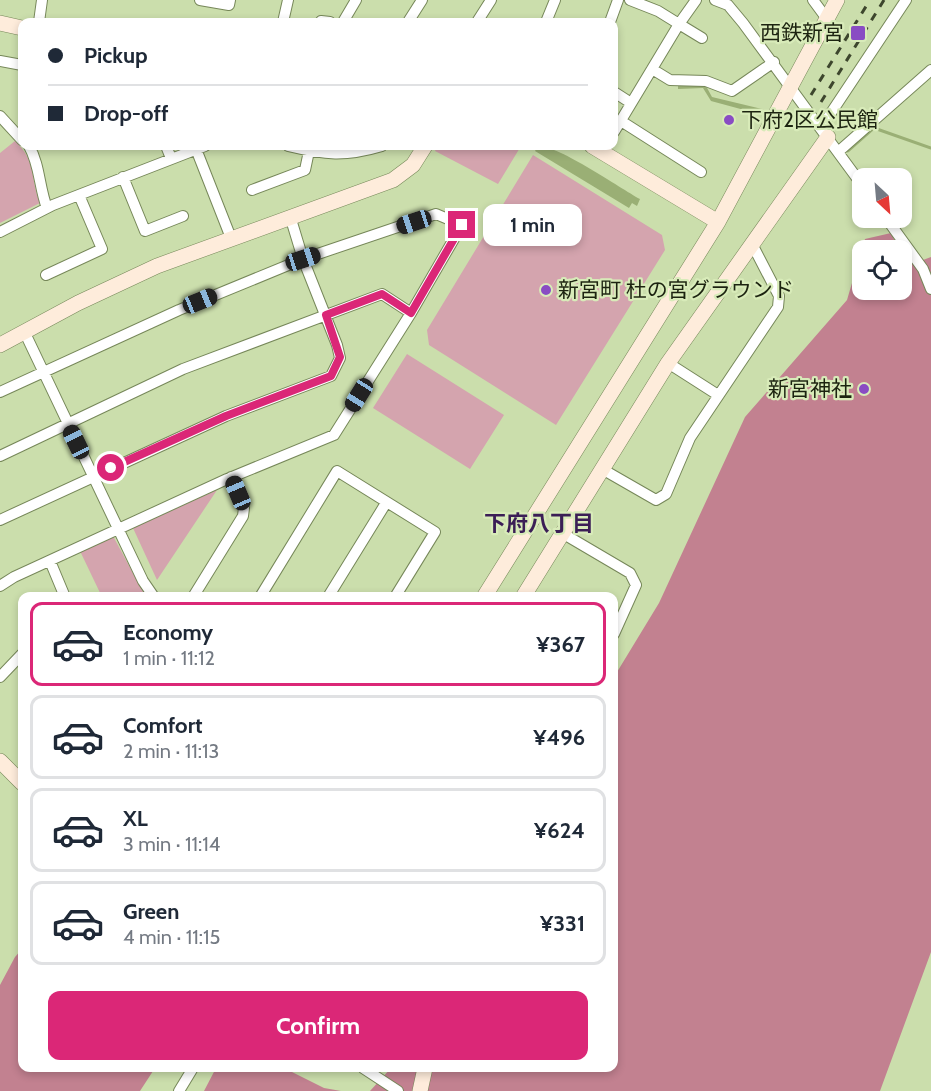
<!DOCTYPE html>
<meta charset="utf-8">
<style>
:root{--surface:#fff;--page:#f2f2f3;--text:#1f2937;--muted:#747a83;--line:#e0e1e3;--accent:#db2777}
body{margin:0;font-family:Cabin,"Noto Sans JP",sans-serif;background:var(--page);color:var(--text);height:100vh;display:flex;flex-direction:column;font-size:22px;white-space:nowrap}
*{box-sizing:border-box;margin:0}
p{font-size:20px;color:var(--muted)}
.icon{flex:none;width:33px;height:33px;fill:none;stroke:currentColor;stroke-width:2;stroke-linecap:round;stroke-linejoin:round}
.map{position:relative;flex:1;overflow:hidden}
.sheet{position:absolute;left:18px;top:592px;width:600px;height:480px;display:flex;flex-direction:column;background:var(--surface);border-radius:12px;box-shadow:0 3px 9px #0003}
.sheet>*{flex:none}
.guide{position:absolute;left:18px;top:18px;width:600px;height:132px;border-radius:12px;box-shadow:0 3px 9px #0003;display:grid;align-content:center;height:132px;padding:0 30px;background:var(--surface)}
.needle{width:39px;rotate:154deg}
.tools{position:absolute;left:852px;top:168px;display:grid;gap:12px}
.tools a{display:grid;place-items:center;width:60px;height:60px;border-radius:12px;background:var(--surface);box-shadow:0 3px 9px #0003;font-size:30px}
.end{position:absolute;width:27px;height:27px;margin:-14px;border:8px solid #db2777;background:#fff;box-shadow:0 0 0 3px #fff}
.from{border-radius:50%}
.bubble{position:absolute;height:42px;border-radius:12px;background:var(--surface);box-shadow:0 3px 9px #0003;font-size:20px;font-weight:700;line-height:42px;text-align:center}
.car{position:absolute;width:18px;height:36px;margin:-18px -9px;border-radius:8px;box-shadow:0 0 4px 2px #0007;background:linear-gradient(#222 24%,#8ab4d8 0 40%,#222 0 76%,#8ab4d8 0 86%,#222 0)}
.guide b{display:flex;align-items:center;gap:21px;height:57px;font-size:22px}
.guide b+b{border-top:2px solid var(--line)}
.guide i{width:15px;height:15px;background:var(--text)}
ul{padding:10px 0 0;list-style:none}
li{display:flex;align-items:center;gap:18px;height:84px;margin:0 12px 9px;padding:0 18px;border:3px solid var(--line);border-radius:12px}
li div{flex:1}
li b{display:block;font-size:22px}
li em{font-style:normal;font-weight:700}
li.active{border-color:var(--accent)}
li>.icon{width:54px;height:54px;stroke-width:1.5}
.button{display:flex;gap:12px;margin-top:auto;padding:12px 30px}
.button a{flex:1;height:69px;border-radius:12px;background:var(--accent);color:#fff;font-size:24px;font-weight:700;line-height:69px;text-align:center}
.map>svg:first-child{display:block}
</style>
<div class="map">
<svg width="931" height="1091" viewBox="0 0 931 1091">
<rect width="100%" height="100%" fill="#cbdeac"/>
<!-- green -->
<path fill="#d4a4ae" d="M15 141C37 161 30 179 40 203L0 223V153Z
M437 146H521L498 184 435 151Z
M533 155 662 235 665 250 556 425 429 345 427 330Z
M407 354 504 415 470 469 373 408Z
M217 490 157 580 133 528Z
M113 536 146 597H102L80 551Z"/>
<!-- forest -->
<path fill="#c28190" d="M891 233 899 250H862V290H902V256L907 266 931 257V952L880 1091H370L391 1068H614V677L659 603 745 417 847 300 865 239Z
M22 949V1068H155L140 1091H0V985L15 957Z
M216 1068H284L324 1088 341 1091H204Z"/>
<!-- water -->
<path fill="#9aaf75" d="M678 85 706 86 712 97 762 109 759 114 711 101 703 88 678 89Z
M538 146C558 145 620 188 640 199L637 206 632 203 629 208 535 151Z"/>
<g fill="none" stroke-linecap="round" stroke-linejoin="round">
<!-- stream -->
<path stroke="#9aaf75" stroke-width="3" d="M848 151 874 128 931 148"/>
<!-- street casing -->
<g stroke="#768759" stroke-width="12">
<path id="street" d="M200 0 229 5 230 0
M696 0 679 24 702 38
M715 0 728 5 743 23 862 185
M813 0 827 19
M321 21 330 22
M39 22 42 0
M283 22 288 0
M343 22 356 0
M408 22 422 0
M477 22 491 0
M546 22 555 0
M610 22 618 0
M0 61 22 65
M652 69 670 80 706 81 732 91 774 62
M614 92 631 103
M0 116 22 140
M621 121 701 172
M821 128 906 0
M614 132 679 24 658 11 630 0
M29 146C40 165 39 187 47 208
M166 146 171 158
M288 146C325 155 345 157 382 146
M196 149 231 238
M838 152 931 70
M123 177 145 231 183 216
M252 190 305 170 309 151
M886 218 923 269 931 289
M0 232 53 205 205 146
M46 275 102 249 79 195
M24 331 143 581 154 597
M668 363 718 395
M0 392 179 310 303 259 436 214 462 225 411 313 334 435 227 479 14 577 0 586
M0 456 183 369 382 294 411 313
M602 469 656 500 666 494 690 438 778 307 779 296 752 244
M0 520 226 416 331 376 340 358 337 345 303 259 290 216
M562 533 630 573 636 585 614 634
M50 561 65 597
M193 597 243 516 244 508 231 477
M260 597 337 471 435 532 395 597
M328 597 386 503
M0 677 22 654
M363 1068 398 1091
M179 1091 193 1068"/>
</g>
<!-- secondary casing -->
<g stroke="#768759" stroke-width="16">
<path id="secondary" d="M0 23 22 28
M592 146 718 222
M0 345 78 303 157 266 393 180 413 165 425 146
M484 597 718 222 837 0
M523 597 668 363 828 137
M0 761 22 783
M420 1091 425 1068"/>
</g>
<!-- street -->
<use href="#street" stroke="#fff" stroke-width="10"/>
<!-- secondary -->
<use href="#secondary" stroke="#feecdb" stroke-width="15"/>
<!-- rail -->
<path stroke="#3d462d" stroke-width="3" stroke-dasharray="8 8" stroke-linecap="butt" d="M811 95 870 0
M821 102 884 0"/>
</g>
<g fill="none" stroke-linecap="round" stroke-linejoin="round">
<!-- route -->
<path stroke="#db2777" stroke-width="8" d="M111 468 226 416 331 376 340 357 326 315 382 294 411 313 462 225"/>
</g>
<!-- markers -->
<g fill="#894cc3" stroke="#d8ebb9" stroke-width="2">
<rect x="850" y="25" width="16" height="16" rx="3"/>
<circle cx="729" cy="120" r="6"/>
<circle cx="546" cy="290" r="6"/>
<circle cx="864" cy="389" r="6"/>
</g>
<g text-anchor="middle" stroke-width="4.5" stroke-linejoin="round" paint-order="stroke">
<!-- poi labels -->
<g font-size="21" fill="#1c2310" stroke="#d8ebb9" text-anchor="end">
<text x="844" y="40">西鉄新宮</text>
<text x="741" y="127" text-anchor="start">下府2区公民館</text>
<text x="558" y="297" text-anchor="start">新宮町 杜の宮グラウンド</text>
<text x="852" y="396">新宮神社</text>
</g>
<!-- neighbourhood labels -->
<g font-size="22" font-weight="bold" fill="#3b1e56" stroke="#d8ebb9">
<text x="539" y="531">下府八丁目</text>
</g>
</g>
</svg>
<div class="tools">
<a><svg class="needle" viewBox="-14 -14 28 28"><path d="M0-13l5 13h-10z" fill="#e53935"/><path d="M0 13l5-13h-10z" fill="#747a83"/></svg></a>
<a><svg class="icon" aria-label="locate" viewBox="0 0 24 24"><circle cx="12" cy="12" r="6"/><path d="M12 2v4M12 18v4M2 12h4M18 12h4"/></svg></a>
</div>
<i class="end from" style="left:111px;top:468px"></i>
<i class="end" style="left:462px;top:225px"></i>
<div class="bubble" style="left:483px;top:204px;width:99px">1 min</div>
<i class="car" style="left:414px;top:222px;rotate:252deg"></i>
<i class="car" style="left:303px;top:259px;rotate:72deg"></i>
<i class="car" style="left:200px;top:301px;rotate:68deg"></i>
<i class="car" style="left:359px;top:395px;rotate:212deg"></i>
<i class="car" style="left:76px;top:442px;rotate:334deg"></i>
<i class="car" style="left:238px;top:493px;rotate:337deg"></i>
<div class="guide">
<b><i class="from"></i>Pickup</b>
<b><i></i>Drop-off</b>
</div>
<section class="sheet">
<ul>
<li class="active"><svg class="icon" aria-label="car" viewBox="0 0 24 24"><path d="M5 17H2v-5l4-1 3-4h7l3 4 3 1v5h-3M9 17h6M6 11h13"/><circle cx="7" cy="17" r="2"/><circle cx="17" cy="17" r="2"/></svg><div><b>Economy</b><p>1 min · 11:12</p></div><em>¥367</em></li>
<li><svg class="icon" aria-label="car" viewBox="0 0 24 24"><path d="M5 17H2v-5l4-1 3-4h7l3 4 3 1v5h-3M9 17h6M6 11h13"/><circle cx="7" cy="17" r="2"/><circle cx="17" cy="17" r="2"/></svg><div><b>Comfort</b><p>2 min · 11:13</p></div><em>¥496</em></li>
<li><svg class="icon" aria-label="car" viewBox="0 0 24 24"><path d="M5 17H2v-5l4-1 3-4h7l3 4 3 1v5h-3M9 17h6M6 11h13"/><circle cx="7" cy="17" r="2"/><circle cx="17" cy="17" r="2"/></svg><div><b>XL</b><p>3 min · 11:14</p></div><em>¥624</em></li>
<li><svg class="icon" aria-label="car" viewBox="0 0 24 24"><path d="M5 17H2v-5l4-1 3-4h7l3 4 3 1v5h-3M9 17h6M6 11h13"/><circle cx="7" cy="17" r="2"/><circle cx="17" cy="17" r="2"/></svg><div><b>Green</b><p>4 min · 11:15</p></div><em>¥331</em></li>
</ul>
<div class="button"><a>Confirm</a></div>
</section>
</div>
